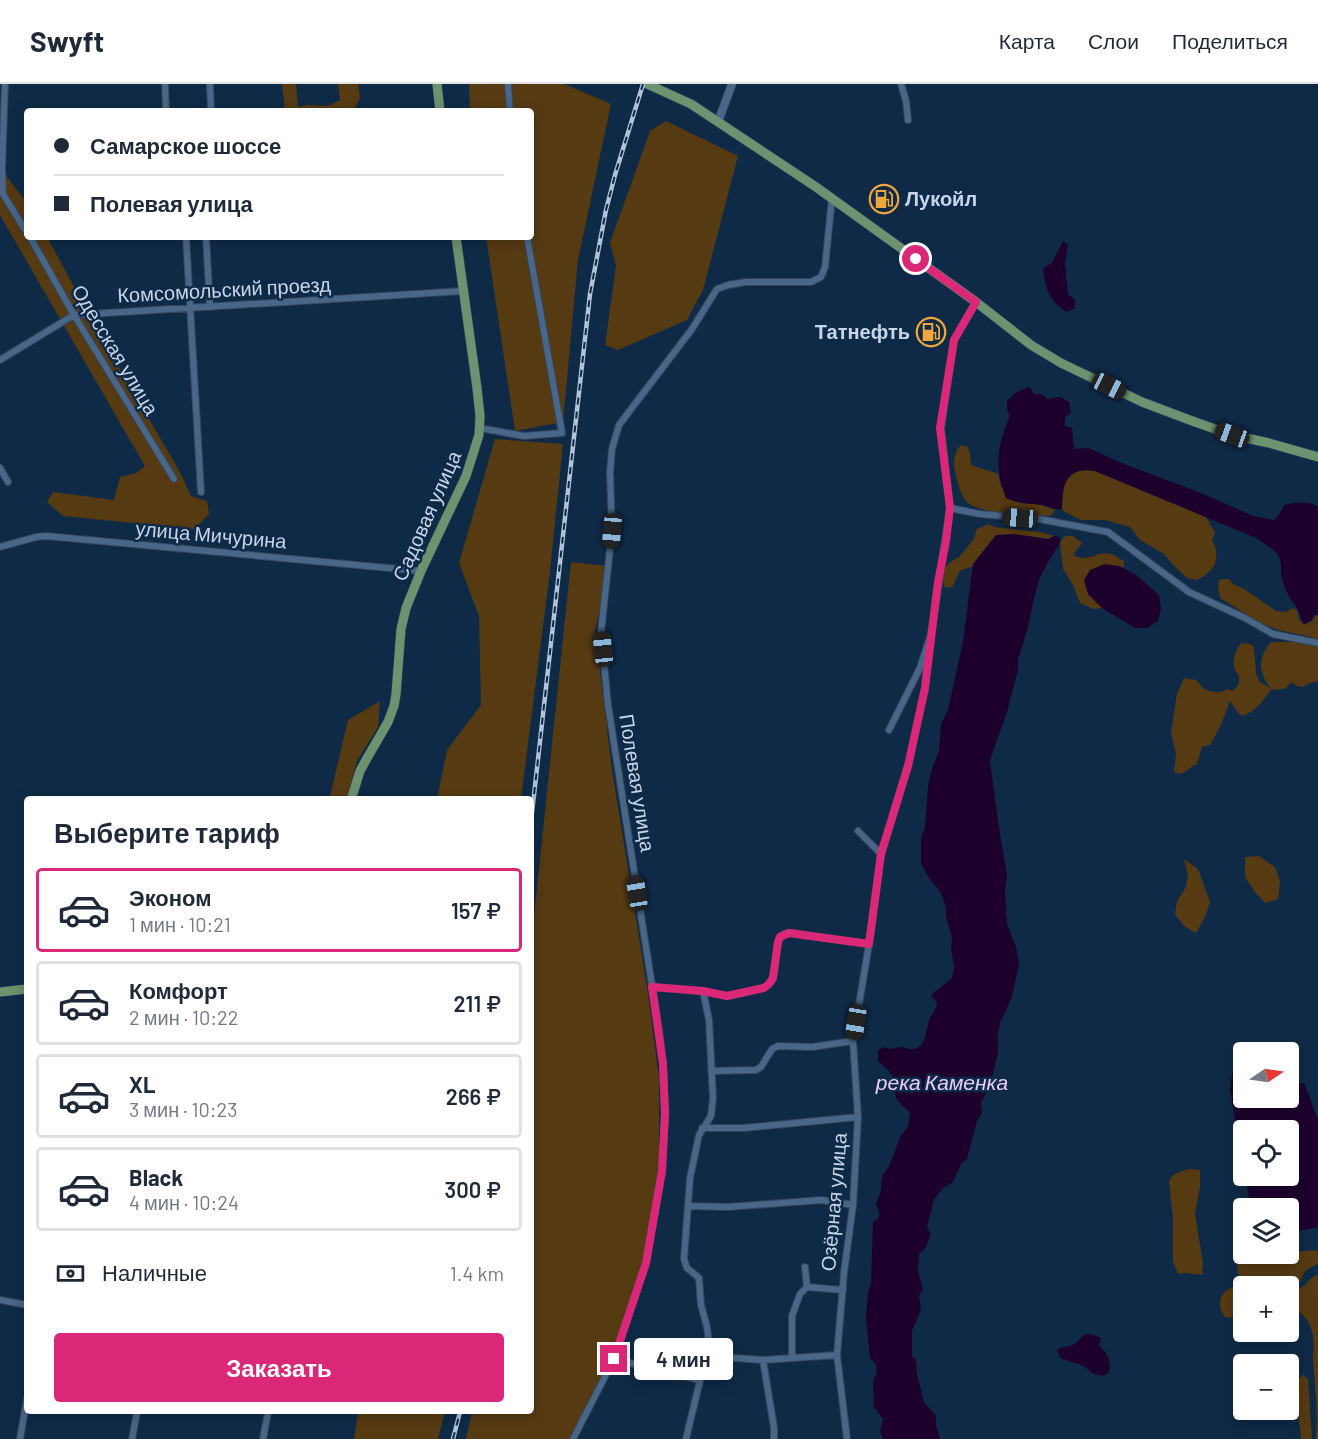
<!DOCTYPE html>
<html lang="ru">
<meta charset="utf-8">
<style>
:root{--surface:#fff;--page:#f2f2f3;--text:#1f2937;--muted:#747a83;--line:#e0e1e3;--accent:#db2777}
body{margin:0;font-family:Barlow,sans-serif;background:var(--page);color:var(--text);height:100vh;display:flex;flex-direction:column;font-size:22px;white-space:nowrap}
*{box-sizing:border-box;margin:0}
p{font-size:20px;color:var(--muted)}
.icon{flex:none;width:33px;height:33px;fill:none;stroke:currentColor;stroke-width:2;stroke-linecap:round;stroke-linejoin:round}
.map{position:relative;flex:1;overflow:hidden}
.sheet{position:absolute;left:24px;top:712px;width:510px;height:618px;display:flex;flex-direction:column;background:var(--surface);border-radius:6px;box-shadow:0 3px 15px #0003}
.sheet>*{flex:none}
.banner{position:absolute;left:24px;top:24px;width:510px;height:132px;border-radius:6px;box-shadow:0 3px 15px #0003;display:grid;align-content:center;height:132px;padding:0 30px;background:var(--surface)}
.needle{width:39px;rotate:77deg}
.buttons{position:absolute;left:1233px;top:958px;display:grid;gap:12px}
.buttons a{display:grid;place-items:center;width:66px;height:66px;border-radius:6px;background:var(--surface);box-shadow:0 3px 15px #0003;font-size:30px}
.end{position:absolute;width:27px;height:27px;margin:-14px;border:8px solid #db2777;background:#fff;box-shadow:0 0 0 3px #fff}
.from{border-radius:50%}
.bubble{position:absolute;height:42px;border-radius:6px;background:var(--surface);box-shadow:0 3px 15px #0003;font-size:20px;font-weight:600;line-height:42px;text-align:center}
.car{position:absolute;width:18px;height:36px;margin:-18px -9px;border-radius:8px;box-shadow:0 0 4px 2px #0007;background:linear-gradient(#222 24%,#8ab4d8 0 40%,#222 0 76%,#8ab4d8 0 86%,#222 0)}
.banner b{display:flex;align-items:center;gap:21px;height:57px;font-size:22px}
.banner b+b{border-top:2px solid var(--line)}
.banner i{width:15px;height:15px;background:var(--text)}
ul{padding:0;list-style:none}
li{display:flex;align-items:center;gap:18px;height:84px;margin:0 12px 9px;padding:0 18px;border:3px solid var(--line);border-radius:6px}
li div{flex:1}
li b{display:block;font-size:22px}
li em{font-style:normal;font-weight:600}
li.selected{border-color:var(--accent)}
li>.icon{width:54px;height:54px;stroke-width:1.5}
h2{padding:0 30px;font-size:27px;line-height:72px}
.pay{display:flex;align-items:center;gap:15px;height:66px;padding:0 30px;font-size:22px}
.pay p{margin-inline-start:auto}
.action{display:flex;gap:12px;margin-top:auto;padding:12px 30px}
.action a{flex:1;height:69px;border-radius:6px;background:var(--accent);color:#fff;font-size:24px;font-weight:600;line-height:69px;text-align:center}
header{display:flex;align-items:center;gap:36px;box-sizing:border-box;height:84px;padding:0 30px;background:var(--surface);border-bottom:2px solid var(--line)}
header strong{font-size:28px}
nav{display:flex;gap:33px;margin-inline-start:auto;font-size:21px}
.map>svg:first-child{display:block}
</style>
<header>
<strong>Swyft</strong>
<nav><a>Карта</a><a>Слои</a><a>Поделиться</a></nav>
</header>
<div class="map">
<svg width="1318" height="1355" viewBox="0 0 1318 1355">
<rect width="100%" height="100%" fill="#0f2a47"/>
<!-- green -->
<path fill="#563a12" d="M282 0H296L298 23 307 21 328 22 340 16 338 0H358L360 14 353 27H285Z
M469 0H564L611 20 578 176 563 338 515 347 486 153H531V27H470Z
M666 37 738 72 703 206 687 236 618 266 605 261 616 182 610 159 650 47Z
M0 84 27 119V153H47L106 261 181 390 191 412 207 417 209 430 194 445 63 432 47 418 53 408 114 416 120 393 136 389 145 382 0 131Z
M495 355 563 360 550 487 521 715H437L447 666 481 621 479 532 459 479Z
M961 361 968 363 970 369 971 381C980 385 989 386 998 390L1001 402 1015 418 1043 421 1055 426 1051 432C1031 430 981 431 967 418 961 412 958 399 956 392 953 381 953 369 961 361Z
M1084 385 1095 387 1206 433 1215 449 1212 455C1221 474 1216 487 1197 496L1187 494 1174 482 1164 470 1140 456 1130 443 1105 436H1081L1065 428 1062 425C1063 402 1061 394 1084 385Z
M989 440 994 443 1040 448 1054 452 1048 455 1014 450 992 456 973 480V482L960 487 952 503 946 504 941 496 943 486 949 479 960 472 973 456 977 445Z
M1065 452H1073L1082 459 1073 471C1089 480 1096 466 1111 470 1115 471 1120 475 1124 477L1123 484 1119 482 1088 510 1102 524 1094 525 1080 519 1073 501 1063 485 1060 459Z
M571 478 606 482 602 517 595 546 612 686 647 903 659 994V1100L643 1180 614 1267 571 1355H466L472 1328H531V861Z
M1224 495H1229L1233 500 1244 505 1276 527 1287 528 1292 524 1297 526 1299 535 1304 541 1312 537 1315 532H1318V556C1304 549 1286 550 1271 543 1253 536 1237 524 1220 514L1218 504 1219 496Z
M1271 558H1295L1318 562V597L1310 599 1303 603 1297 602 1291 598 1286 604 1277 606 1271 605C1264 616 1256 627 1243 632L1239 630 1230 617 1221 641 1210 661 1202 663 1197 680C1189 683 1188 688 1179 690L1174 688 1176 670 1171 648 1177 610 1184 594 1196 596 1204 605 1212 608H1221L1227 605 1233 607 1239 600V592C1230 583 1233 567 1242 559L1250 560 1254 563 1256 590 1260 598 1270 604C1268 600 1264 595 1263 591 1258 579 1263 567 1271 558Z
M380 617 378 643 357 677 347 715 329 716 348 636Z
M1259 772 1275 783 1280 797 1278 815 1265 819 1254 807 1245 793V773Z
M1184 775 1198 785 1210 818 1205 833 1196 849 1184 842 1175 830 1177 817 1186 803 1188 791Z
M1188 1085 1200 1086V1103L1195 1130 1203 1179 1202 1191 1187 1189 1178 1190 1173 1177V1135L1169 1097 1172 1092 1177 1089Z
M1243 1165 1244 1170H1288L1289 1169 1312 1166 1318 1167V1180C1309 1184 1303 1186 1301 1197L1290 1200 1241 1197C1236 1186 1235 1174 1243 1165Z
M1318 1190V1355H1316C1318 1330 1315 1301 1313 1276 1313 1267 1315 1257 1312 1248 1310 1240 1307 1235 1301 1229L1289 1228 1288 1206C1309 1205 1303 1198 1318 1190Z
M1235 1202 1261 1203H1244L1243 1232 1226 1234C1219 1227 1217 1214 1226 1207 1229 1204 1232 1204 1235 1202Z
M1303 1291 1308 1295 1312 1355H1301V1352L1294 1299Z
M358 1328H445L438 1355H354Z"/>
<!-- water -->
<path fill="#1e002d" d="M1063 157 1068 161 1065 179 1068 210 1075 216V224L1067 228C1049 217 1045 204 1043 184L1052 179Z
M1029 303 1034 310 1043 311 1047 315 1060 313 1069 318 1071 329 1065 333V342L1072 344 1074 365 1088 364 1124 380 1201 409 1253 432 1274 436 1279 431 1284 421C1295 418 1308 417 1318 422V531H1314L1311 537 1304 540C1300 535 1300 529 1297 524 1290 514 1284 506 1282 494 1280 487 1283 479 1278 471 1273 464 1263 459 1256 454L1095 387C1065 382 1063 400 1062 425 1054 426 1049 423 1042 421 1029 419 1018 420 1006 414 994 384 997 361 1010 332L1007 326V317L1015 309Z
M1014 450 1048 455 1054 452 1060 453V459L1048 478 1039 496 1033 518 1028 543 1018 576V586L1007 628 993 667 990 677 998 738 1007 791 1005 807 1007 840 1016 863 1019 879 1012 913 1000 939 998 949V969L990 1003 981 1018 982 1029 977 1037 967 1075 961 1080 953 1098 943 1104 934 1115 927 1143 931 1150 925 1165 919 1170 918 1187 923 1206 919 1211 921 1225 912 1247V1272L916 1275 917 1290 924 1318 936 1332V1341L940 1355H883L880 1347 883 1335 874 1323 873 1296 877 1289 876 1280 870 1274 866 1234 868 1208 871 1200 873 1138 879 1133V1128L876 1120 881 1106 882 1092 889 1082 901 1051 908 1043 910 1029 897 1016 895 1009 894 995 888 986 878 977V966L884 963C894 967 893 963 903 963 906 964 909 966 913 965 927 963 925 947 929 937 932 929 935 928 937 919L931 911 952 894 954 883 951 864 952 854 946 833V822L940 807 931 797 921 780V754L925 743 928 702 931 688 939 666 941 640 948 626 963 557 973 480 996 451Z
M1105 480 1119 482 1135 490 1159 511 1161 524 1158 537 1148 544H1135L1102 524 1088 510 1084 496 1090 486Z
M1243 979 1244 1014H1288L1289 987 1294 1000 1304 999 1318 1036V1143L1289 1149 1288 1125H1251L1245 1092H1288V1047H1244L1243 1083 1230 1005 1233 984Z
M1092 1250 1101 1254 1099 1261C1108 1270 1111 1276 1109 1288L1103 1292 1093 1290 1084 1282 1060 1274 1057 1266C1069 1258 1071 1268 1083 1251Z"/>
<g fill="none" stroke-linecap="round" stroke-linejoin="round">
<!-- minor casing -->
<g stroke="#33445d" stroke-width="8">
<path id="minor" d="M5 0 2 84 3 110 27 149
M165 0 166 27
M210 0 211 27
M508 0 510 27
M901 0 906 17 908 36
M30 153 74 231 174 395
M186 153 201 408
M206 153 210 223
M0 276 74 231 463 207
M480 344 524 352 562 349 527 153
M0 384 8 398
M950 424 980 430 1039 435 1108 448 1189 508 1245 534 1273 550 1318 559
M0 463 36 453 46 452 421 487
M889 646 920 584 931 550 950 424 941 344 954 256 976 218
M881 770 908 682 925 604 929 563
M652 903 703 907 727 912 764 904 769 900 773 894 778 858C780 852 782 850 789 849L869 860
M711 987 756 986 761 983 772 965 778 962 812 963 853 957
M702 1044H744L858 1033
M688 1122 728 1123 821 1116 853 1121
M807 1203 843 1206
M0 1216 27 1221
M706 1272 763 1276 837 1271
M792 1274V1232L800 1210 807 1203 805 1183
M614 1275 700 1296
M763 1276 774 1344V1355
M20 1355 27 1314
M132 1355 137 1328
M263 1355 268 1328
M573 1355 614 1275 646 1179 662 1087 665 1030 663 980 659 946 608 621 601 548 612 447 610 388 612 365 619 341 692 245 717 205 728 201 746 198H811L821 193 825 183 832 114
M686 1355 709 1259 707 1243 701 1221 699 1194 687 1184 684 1175 690 1094 699 1051 711 1032 713 1014 709 936 703 907
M847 1355 837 1271 844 1189 853 1121 858 1033 853 957 869 860 881 770 858 747"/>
</g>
<!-- tertiary casing -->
<g stroke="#33445d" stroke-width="9">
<path id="tertiary" d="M718 38 732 0"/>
</g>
<!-- primary casing -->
<g stroke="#33445d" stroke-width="10">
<path id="primary" d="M437 0 440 27
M647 0 691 20 816 103 976 218 1031 261 1061 279 1142 318 1195 338 1232 351 1269 359 1318 373
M351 716 360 687 366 676 388 638 394 622 396 610 401 545 406 524 421 487 466 392 479 351 480 332 477 304 456 153
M0 908 27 905"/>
</g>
<!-- minor -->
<use href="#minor" stroke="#496687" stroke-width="6"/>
<!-- tertiary -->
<use href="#tertiary" stroke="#496687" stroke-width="8"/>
<!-- primary -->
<use href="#primary" stroke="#6c9270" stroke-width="9"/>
<!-- rail casing -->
<g stroke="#b1c3d8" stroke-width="4.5">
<path id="rail" d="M531 738 590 210 606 126 615 91 643 0
M453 1355 460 1328"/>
</g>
<!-- rail -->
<use href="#rail" stroke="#0f2a47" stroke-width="2" stroke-dasharray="7" stroke-linecap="butt"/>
</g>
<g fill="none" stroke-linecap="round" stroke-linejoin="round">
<!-- route -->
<path stroke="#db2777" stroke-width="8" d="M614 1275 646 1179 662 1087 665 1030 663 980 652 903 703 907 727 912 764 904 769 900 773 894 778 858 780 853 789 849 869 860 881 770 908 682 925 604 938 498 946 457 950 424 940 344 954 256 976 218 916 175"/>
</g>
<!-- icons -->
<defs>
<g id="fuel-ring" transform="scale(1.5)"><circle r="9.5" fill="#0f2a47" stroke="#efa73d" stroke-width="1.5"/><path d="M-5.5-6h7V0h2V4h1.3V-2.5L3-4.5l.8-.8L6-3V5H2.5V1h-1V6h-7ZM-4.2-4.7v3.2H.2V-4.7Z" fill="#efa73d"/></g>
</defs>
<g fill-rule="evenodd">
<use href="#fuel-ring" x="884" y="115"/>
<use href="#fuel-ring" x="931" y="248"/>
</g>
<g text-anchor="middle" stroke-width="5" stroke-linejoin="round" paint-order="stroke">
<!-- poi labels -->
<g font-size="20" font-weight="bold" fill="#c6d6ea" stroke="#0f2a47" text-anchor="start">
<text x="905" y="122">Лукойл</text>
<text x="910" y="255" text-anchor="end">Татнефть</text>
</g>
<!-- street labels -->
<g font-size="20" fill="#c6d6ea" stroke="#0f2a47">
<text transform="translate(224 206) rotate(-3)" y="7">Комсомольский проезд</text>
<text transform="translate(115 266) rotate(59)" y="7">Одесская улица</text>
<text transform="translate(427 432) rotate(-66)" y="7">Садовая улица</text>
<text transform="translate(211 451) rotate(5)" y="7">улица Мичурина</text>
<text transform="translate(637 699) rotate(81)" y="7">Полевая улица</text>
<text transform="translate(834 1118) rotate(-85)" y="7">Озёрная улица</text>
</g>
<!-- water labels -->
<g font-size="21" font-style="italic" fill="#eaccfd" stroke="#0f2a47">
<text x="942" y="1006">река Каменка</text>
</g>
</g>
</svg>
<div class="buttons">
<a><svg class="needle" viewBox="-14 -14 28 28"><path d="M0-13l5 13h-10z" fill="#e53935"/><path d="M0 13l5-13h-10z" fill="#747a83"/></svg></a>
<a><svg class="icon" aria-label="locate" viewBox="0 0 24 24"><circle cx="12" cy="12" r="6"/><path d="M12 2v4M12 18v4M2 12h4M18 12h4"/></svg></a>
<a><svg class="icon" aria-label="layers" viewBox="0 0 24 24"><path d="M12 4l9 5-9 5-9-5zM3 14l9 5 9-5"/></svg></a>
<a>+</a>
<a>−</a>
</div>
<i class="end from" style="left:916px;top:175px"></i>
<i class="end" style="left:614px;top:1275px"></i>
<div class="bubble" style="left:634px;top:1254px;width:99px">4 мин</div>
<i class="car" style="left:1109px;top:302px;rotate:116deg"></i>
<i class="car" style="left:1232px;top:351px;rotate:290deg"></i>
<i class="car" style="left:1020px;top:434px;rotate:274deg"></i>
<i class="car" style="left:612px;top:447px;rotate:185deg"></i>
<i class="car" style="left:603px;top:565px;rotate:354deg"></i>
<i class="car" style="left:637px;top:809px;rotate:351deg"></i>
<i class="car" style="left:856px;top:938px;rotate:189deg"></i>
<div class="banner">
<b><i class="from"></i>Самарское шоссе</b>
<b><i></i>Полевая улица</b>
</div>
<section class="sheet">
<h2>Выберите тариф</h2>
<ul>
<li class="selected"><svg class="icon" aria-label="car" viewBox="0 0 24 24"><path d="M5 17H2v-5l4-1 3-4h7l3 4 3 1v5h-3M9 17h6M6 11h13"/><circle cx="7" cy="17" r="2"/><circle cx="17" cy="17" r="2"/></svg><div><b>Эконом</b><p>1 мин · 10:21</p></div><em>157 ₽</em></li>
<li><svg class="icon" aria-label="car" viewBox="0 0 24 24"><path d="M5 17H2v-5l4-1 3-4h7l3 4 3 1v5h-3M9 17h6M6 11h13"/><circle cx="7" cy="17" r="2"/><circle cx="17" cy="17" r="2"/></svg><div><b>Комфорт</b><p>2 мин · 10:22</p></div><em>211 ₽</em></li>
<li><svg class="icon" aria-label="car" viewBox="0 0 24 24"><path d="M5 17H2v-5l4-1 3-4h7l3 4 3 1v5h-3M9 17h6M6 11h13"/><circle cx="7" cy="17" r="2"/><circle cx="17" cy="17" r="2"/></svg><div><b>XL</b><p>3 мин · 10:23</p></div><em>266 ₽</em></li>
<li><svg class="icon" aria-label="car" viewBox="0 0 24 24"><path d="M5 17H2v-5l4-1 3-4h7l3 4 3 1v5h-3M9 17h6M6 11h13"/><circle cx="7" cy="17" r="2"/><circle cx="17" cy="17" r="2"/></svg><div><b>Black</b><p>4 мин · 10:24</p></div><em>300 ₽</em></li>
</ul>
<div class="pay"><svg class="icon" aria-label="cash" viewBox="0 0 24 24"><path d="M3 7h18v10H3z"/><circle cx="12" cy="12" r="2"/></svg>Наличные<p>1.4 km</p></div>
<div class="action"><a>Заказать</a></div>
</section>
</div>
